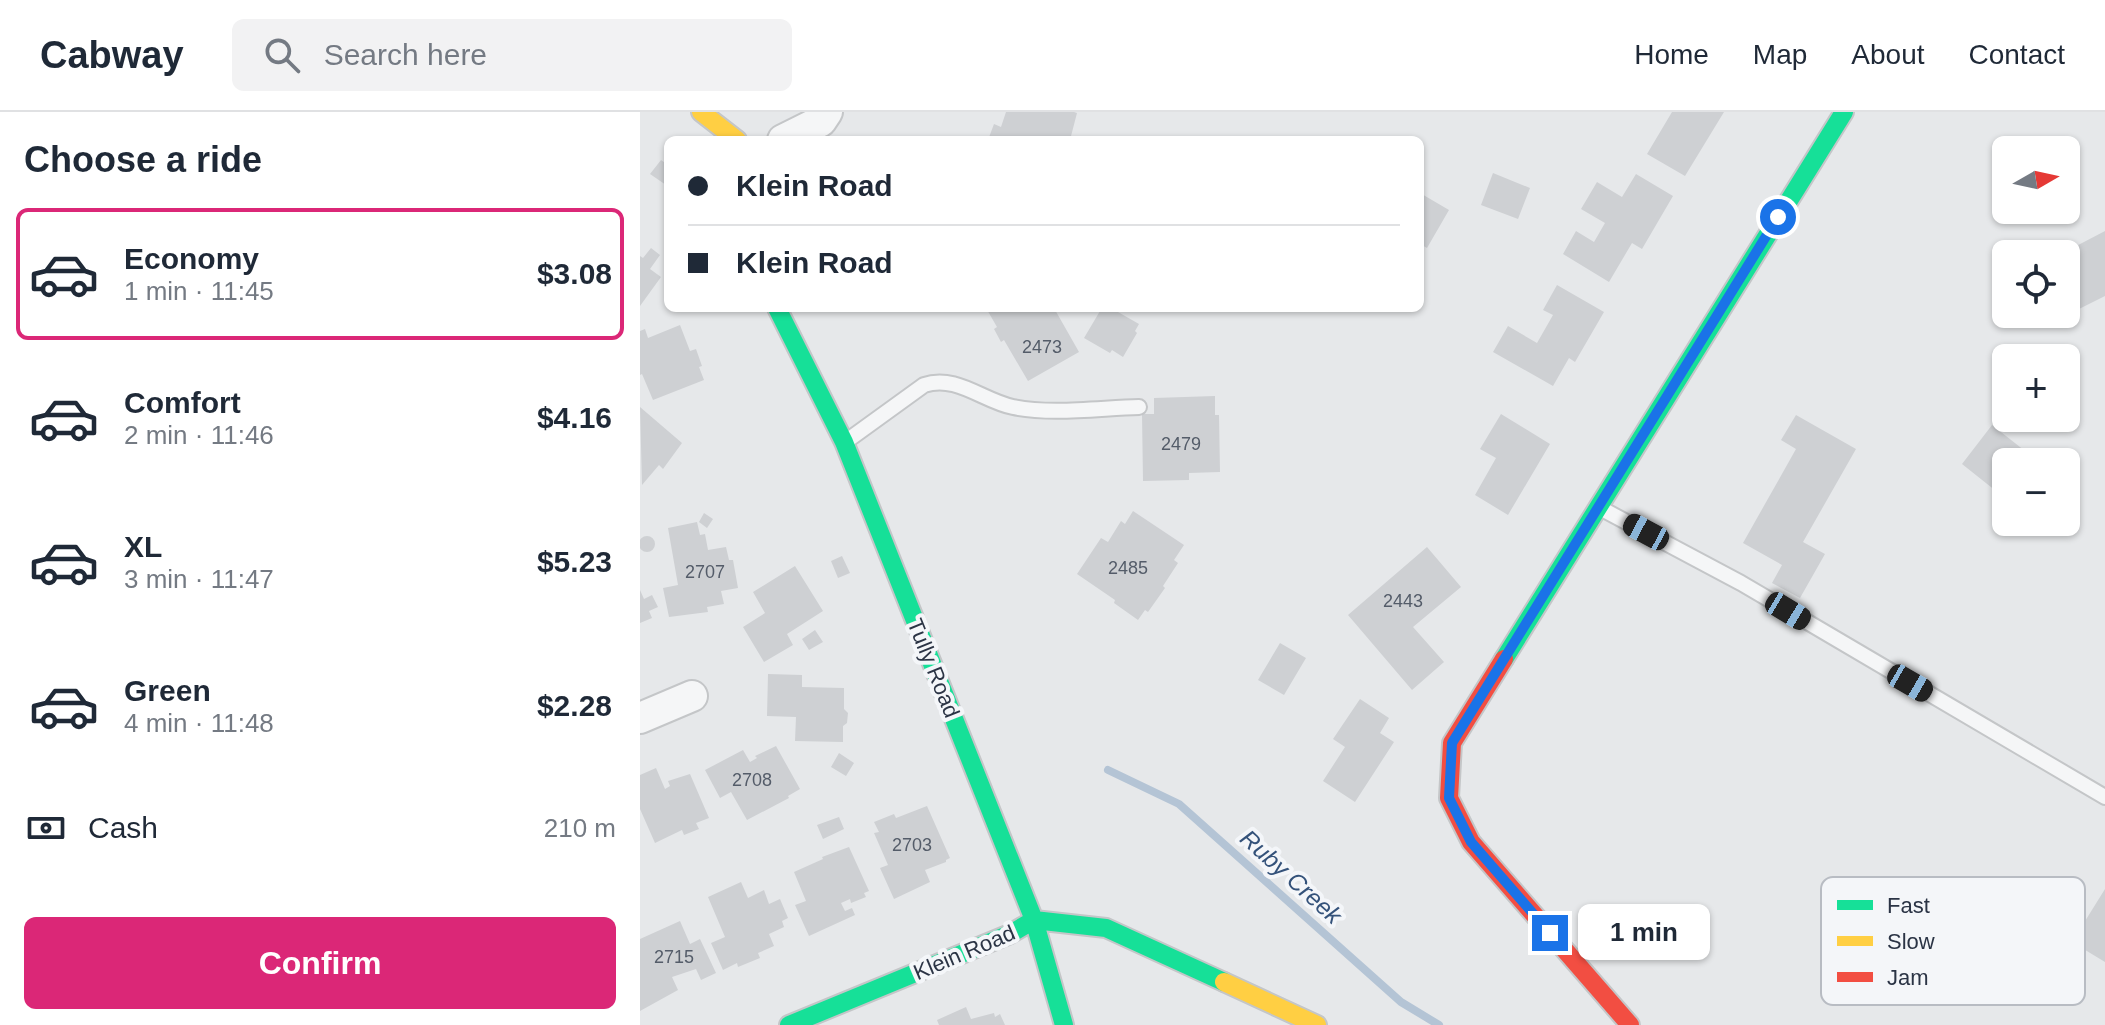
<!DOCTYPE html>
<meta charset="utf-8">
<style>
:root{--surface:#fff;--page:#f2f2f3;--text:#1f2937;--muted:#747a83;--line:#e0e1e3;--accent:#db2777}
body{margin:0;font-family:Helvetica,sans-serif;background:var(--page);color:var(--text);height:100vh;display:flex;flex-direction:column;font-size:30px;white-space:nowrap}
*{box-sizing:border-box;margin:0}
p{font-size:26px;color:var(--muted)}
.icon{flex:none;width:44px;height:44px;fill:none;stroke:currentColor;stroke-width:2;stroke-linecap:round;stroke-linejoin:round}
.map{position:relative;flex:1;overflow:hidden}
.side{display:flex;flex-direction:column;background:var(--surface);width:640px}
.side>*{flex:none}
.banner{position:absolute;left:24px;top:24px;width:760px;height:176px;border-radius:12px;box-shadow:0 2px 6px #0004;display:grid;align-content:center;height:176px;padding:0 24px;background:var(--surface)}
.needle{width:52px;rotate:81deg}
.controls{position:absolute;left:1352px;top:24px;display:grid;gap:16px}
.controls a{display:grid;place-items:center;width:88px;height:88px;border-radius:12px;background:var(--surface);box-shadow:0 2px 6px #0004;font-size:40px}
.end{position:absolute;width:36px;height:36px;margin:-18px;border:10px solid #1a73e8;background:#fff;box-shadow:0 0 0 4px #fff}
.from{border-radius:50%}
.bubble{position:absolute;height:56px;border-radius:12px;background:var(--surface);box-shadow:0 2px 6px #0004;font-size:26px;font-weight:800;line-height:56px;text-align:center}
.car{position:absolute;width:24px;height:48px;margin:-24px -12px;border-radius:10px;box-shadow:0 0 6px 2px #0007;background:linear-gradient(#222 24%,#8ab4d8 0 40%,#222 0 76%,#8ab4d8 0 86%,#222 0)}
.banner b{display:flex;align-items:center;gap:28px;height:76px;font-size:30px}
.banner b+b{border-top:2px solid var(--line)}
.banner i{width:20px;height:20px;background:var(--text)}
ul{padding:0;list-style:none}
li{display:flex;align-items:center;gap:24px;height:132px;margin:0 16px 12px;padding:0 8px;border:4px solid transparent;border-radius:12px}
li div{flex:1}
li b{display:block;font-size:30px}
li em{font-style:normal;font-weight:800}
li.selected{border-color:var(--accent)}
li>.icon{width:72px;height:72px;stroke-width:1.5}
h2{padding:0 24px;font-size:36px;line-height:96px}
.pay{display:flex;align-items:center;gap:20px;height:88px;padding:0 24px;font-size:30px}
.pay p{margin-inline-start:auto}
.primary-button{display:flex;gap:16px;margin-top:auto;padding:16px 24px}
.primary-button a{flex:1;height:92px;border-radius:12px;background:var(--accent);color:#fff;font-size:32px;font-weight:800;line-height:92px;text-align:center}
header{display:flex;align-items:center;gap:48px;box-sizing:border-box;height:112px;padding:0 40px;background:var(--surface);border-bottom:2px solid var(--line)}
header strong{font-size:38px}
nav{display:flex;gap:44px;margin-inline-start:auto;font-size:28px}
.search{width:560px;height:72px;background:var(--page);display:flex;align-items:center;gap:20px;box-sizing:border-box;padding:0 28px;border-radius:12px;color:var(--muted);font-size:30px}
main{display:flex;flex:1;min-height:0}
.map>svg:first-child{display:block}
</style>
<header>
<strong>Cabway</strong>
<div class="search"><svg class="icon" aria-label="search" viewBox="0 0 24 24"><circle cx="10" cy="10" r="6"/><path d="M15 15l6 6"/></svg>Search here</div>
<nav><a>Home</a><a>Map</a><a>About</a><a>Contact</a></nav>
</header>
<main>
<section class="side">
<h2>Choose a ride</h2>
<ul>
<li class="selected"><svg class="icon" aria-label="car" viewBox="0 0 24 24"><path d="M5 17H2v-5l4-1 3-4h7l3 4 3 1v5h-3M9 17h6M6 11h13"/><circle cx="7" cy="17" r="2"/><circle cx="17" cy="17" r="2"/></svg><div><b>Economy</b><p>1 min · 11:45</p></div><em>$3.08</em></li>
<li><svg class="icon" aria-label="car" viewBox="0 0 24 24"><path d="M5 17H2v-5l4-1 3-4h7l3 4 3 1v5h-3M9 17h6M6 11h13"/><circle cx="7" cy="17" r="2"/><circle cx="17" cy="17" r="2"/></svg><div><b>Comfort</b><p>2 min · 11:46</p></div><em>$4.16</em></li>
<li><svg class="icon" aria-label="car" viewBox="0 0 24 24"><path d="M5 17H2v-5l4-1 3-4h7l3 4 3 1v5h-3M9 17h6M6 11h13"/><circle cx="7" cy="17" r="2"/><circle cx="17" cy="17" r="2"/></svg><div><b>XL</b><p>3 min · 11:47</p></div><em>$5.23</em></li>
<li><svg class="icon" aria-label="car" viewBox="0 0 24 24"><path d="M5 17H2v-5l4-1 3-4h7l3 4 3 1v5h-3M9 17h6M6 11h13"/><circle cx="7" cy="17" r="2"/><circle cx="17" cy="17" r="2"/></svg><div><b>Green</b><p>4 min · 11:48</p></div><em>$2.28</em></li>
</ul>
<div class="pay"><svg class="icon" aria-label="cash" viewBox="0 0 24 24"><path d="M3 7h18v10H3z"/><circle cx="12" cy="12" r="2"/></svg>Cash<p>210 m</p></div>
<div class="primary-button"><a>Confirm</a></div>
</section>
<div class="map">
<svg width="1465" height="913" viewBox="0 0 1465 913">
<rect width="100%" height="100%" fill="#e6e8ea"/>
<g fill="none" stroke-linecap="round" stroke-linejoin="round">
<!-- stream -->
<path stroke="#b4c4d5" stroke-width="8" d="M468 658 539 692 761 890 799 913"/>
</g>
<!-- building -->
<path fill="#ced0d3" d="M366 0H434L437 1 430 28H348L354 12 361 15Z
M1032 0H1084L1045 64 1007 42Z
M21 48 28 53V70L26 73 10 62Z
M853 61 890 76 878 107 841 93Z
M996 62 1033 84 1002 137 992 131 969 170 923 142 936 119 954 130 965 111 941 97 957 70 982 85Z
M780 81 809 98 787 136 780 132Z
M1465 119V184L1413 210 1409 202H1426V142H1421Z
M11 136 20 143 10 157 21 165 0 194V144L3 146Z
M917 173 964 200 935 250 929 246 913 274 853 240 868 214 897 231 913 203 903 198Z
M346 196H414L439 240 388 269 364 228 361 230 354 217 357 215Z
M465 196H471L499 212 495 219 497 221 483 245 472 238 470 241 444 226 460 199 463 200Z
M40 213 50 239 56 237 62 254 59 255 64 268 13 288 2 262 0 263V219L5 217 8 226Z
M575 284V303H579L580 360 549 361V368L503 369 502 302H514V286Z
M0 295 42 331 23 357 19 353 2 373Z
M861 302 910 332 868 403 835 383 856 346 840 337Z
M1156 303 1216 337 1163 430 1185 442 1160 486 1132 471 1142 453 1103 431 1156 337 1141 328Z
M1352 313 1399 350H1366V387L1322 352Z
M493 399 544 433 534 448 538 451 523 474 525 476 508 500 505 498 498 508 474 491 475 488 437 462 461 426 468 430 481 409 485 412Z
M64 401 73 407 67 416 59 410Z
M57 410 60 423 65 422 68 438 86 435 89 448H93L98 476 81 479 84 492 67 495 68 500 29 505 23 476 38 473 28 416Z
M-1 432a8 8 0 1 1 16 0a8 8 0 1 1-16 0Z
M787 435 821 475 773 515 804 550 772 578 708 503Z
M202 444 210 461 198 466 191 449Z
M155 454 183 499 147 522 153 533 124 550 103 515 125 501 113 480Z
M0 478 4 487 12 483 18 495 9 499 12 506 0 511Z
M175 518 183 530 169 538 162 527Z
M640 531 666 546 644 583 618 568Z
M128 562 162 563V575L204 576V597L208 601 207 611 203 614V630L155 629 156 605 127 604Z
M720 587 749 606 740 621 754 630 715 690 683 669 705 635 693 627Z
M136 634 160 677 148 684 149 686 107 708 91 680 80 686 65 658 103 638 110 650 117 646 115 644Z
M199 641 214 651 206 664 191 655Z
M16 656 25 677 30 674 28 669 50 662 69 706 56 711 59 717 44 723 42 718 15 731 0 697V663Z
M287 694 310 746 306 748V750L285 758 290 770 254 787 240 756 248 753 234 721 239 720 234 710 254 702 256 706Z
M199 705 204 717 183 727 177 713Z
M209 735 229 779 224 781 226 785 211 791 210 787 201 791 205 799 212 796 215 803 169 824 155 793 166 789 154 760 183 747 182 745Z
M101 770 108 786 124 778 129 792 140 787 148 806 142 809 144 815 129 822 134 834 118 841 120 846 98 855 97 851 83 858 71 831 85 825 68 785Z
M1465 777V850L1432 830Z
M40 809 50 832 60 827 76 861 61 868 56 857 32 865 38 878 0 899V827Z
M326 895 331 907 354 901 355 905 360 902 365 913H299L297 908Z"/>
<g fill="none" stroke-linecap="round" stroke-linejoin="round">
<!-- lane casing -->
<g stroke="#c4c6c8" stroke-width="18">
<path id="lane" d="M208 328 284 273C316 262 343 289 373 295 411 303 460 296 499 295
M962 397 1101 471 1465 685"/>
</g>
<!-- street casing -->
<g stroke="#c4c6c8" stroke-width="34">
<path id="street" d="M143 28 181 9 187 0
M0 606 52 584"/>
</g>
<!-- fast casing -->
<g stroke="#c4c6c8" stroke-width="22">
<path id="fast" d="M137 196 204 330 394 808 424 913
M864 547 1204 0
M149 913 370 822 394 808 466 816 584 870"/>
</g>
<!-- slow casing -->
<g stroke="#c4c6c8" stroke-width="22">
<path id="slow" d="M61 0 97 28
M584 870 677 913"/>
</g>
<!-- jam casing -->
<g stroke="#c4c6c8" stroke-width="22">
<path id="jam" d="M864 547 812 631 809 686 831 730 990 913"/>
</g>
<!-- lane -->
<use href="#lane" stroke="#f5f6f7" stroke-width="14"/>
<!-- street -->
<use href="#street" stroke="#f5f6f7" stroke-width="30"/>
<!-- fast -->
<use href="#fast" stroke="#16e098" stroke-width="18"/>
<!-- slow -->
<use href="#slow" stroke="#ffcf43" stroke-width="18"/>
<!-- jam -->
<use href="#jam" stroke="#f24e42" stroke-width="18"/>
</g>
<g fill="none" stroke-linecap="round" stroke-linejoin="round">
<!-- route -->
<path stroke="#1a73e8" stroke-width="10" d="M910 821 831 730 809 686 812 631 1138 105"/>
</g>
<g text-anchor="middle" stroke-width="8" stroke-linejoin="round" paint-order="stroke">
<!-- number labels -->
<g font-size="18" fill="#545c69">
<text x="402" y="241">2473</text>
<text x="541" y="338">2479</text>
<text x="488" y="462">2485</text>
<text x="65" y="466">2707</text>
<text x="763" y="495">2443</text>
<text x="112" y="674">2708</text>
<text x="272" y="739">2703</text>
<text x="34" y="851">2715</text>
</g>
<!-- street labels -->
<g font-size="22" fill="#2b3445" stroke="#f4f6f9">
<text transform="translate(294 556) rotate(68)" y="8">Tully Road</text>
<text transform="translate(324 840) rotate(-23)" y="8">Klein Road</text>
</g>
<!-- water labels -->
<g font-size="24" font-style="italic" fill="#34527a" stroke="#f4f6f9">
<text transform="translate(651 765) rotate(42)" y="8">Ruby Creek</text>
</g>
</g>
<!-- legend -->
<rect x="1181" y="765" width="264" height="128" rx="12" fill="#f4f6f9" stroke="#b8bcc3" stroke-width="2"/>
<rect x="1197" y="788" width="36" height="10" fill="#16e098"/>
<rect x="1197" y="824" width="36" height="10" fill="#ffcf43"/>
<rect x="1197" y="860" width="36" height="10" fill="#f24e42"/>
<g font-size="22" fill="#2b3445">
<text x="1247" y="801">Fast</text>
<text x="1247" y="837">Slow</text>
<text x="1247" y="873">Jam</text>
</g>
</svg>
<div class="controls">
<a><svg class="needle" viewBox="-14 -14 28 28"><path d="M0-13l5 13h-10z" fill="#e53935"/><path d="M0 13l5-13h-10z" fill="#747a83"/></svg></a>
<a><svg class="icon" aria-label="locate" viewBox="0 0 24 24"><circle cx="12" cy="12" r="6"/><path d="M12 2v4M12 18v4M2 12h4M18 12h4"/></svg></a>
<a>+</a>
<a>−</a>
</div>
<i class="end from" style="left:1138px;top:105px"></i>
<i class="end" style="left:910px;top:821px"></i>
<div class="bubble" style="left:938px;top:792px;width:132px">1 min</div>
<i class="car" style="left:1006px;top:420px;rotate:298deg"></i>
<i class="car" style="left:1148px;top:499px;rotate:121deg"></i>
<i class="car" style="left:1270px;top:571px;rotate:120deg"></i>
<div class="banner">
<b><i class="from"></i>Klein Road</b>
<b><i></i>Klein Road</b>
</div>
</div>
</main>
